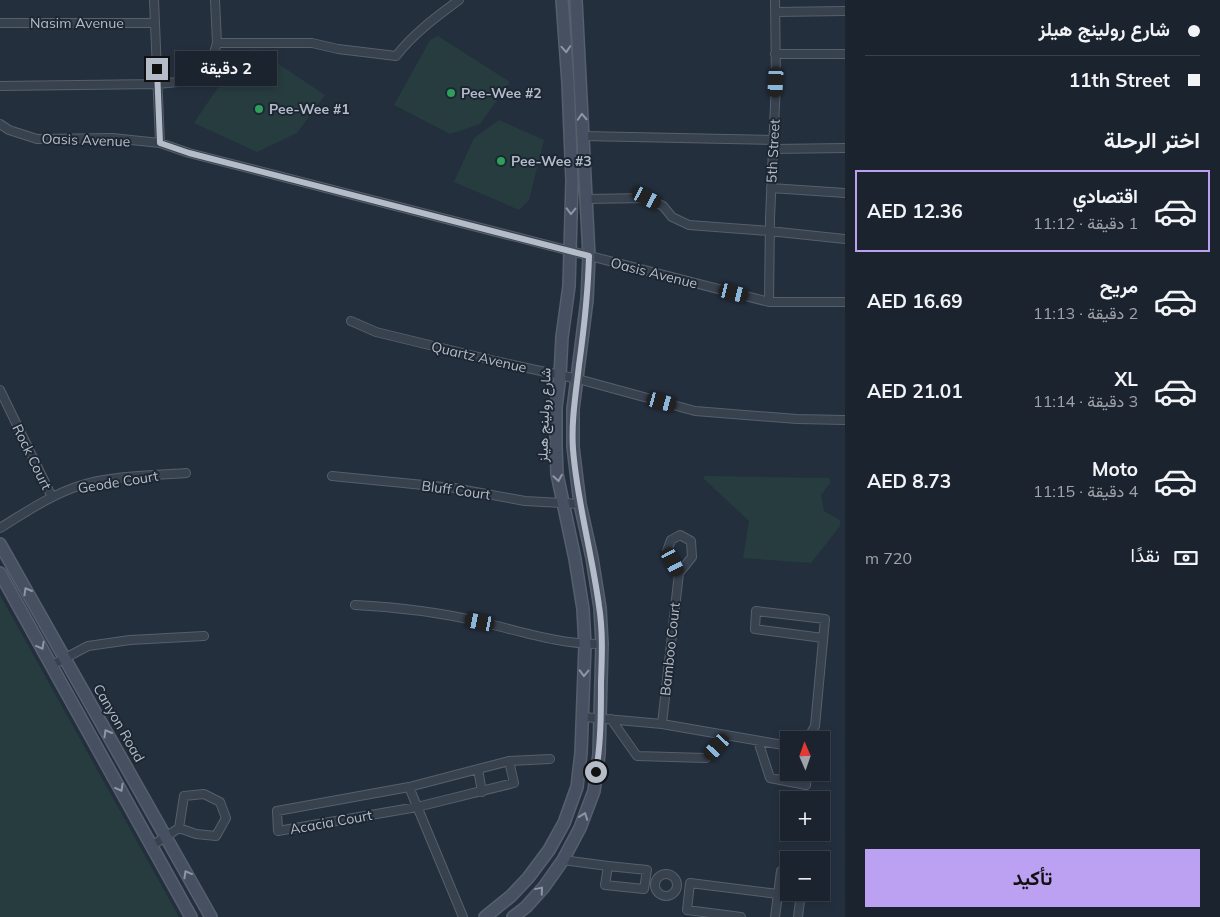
<!DOCTYPE html>
<html lang="ar">
<meta charset="utf-8">
<style>
:root{--surface:#1b232e;--page:#282f3a;--text:#f1f3f6;--muted:#a0a4aa;--line:#39404a;--accent:#bca0f2}
body{margin:0;font-family:Mulish,Vazirmatn,sans-serif;background:var(--page);color:var(--text);direction:rtl;height:100vh;display:flex;flex-direction:column;font-size:19px;white-space:nowrap}
*{box-sizing:border-box;margin:0}
p{font-size:16px;color:var(--muted)}
.icon{flex:none;width:28px;height:28px;fill:none;stroke:currentColor;stroke-width:2;stroke-linecap:round;stroke-linejoin:round}
.map{position:relative;flex:1;overflow:hidden;direction:ltr}
.sheet{display:flex;flex-direction:column;background:var(--surface);width:375px}
.sheet>*{flex:none}
.banner{display:grid;align-content:center;height:110px;padding:0 20px;background:var(--surface)}
.needle{width:32px;rotate:358deg}
.buttons{position:absolute;left:780px;top:731px;display:grid;gap:10px}
.buttons a{display:grid;place-items:center;width:50px;height:50px;border-radius:0px;background:var(--surface);box-shadow:0 2px 8px #0003,0 0 0 1px var(--line);font-size:25px}
.end{position:absolute;width:22px;height:22px;margin:-11px;border:6px solid #b4bcc9;background:#111;box-shadow:0 0 0 2px #111}
.from{border-radius:50%}
.bubble{position:absolute;height:35px;border-radius:0px;background:var(--surface);box-shadow:0 2px 8px #0003,0 0 0 1px var(--line);font-size:16px;font-weight:700;line-height:35px;text-align:center;direction:rtl}
.car{position:absolute;width:15px;height:30px;margin:-15px -8px;border-radius:6px;box-shadow:0 0 4px 1px #0007;background:linear-gradient(#222 24%,#8ab4d8 0 40%,#222 0 76%,#8ab4d8 0 86%,#222 0)}
.banner b{display:flex;align-items:center;gap:18px;height:48px;font-size:19px}
.banner b+b{border-top:1px solid var(--line)}
.banner i{width:12px;height:12px;background:var(--text)}
ul{padding:0;list-style:none}
li{display:flex;align-items:center;gap:15px;height:82px;margin:0 10px 8px;padding:0 10px;border:2px solid transparent;border-radius:0px}
li div{flex:1}
li b{display:block;font-size:19px}
li em{font-style:normal;font-weight:700}
li.on{border-color:var(--accent)}
li>.icon{width:45px;height:45px;stroke-width:1.5}
h2{padding:0 20px;font-size:22px;line-height:60px}
.pay{display:flex;align-items:center;gap:12px;height:55px;padding:0 20px;font-size:19px}
.pay p{margin-inline-start:auto}
.action{display:flex;gap:10px;margin-top:auto;padding:10px 20px}
.action a{flex:1;height:58px;border-radius:0px;background:var(--accent);color:#111;font-size:20px;font-weight:700;line-height:58px;text-align:center}
main{display:flex;flex:1;min-height:0}
.map>svg:first-child{display:block}
</style>
<main>
<section class="sheet">
<div class="banner">
<b><i class="from"></i>شارع رولينج هيلز</b>
<b><i></i>11th Street</b>
</div>
<h2>اختر الرحلة</h2>
<ul>
<li class="on"><svg class="icon" aria-label="car" viewBox="0 0 24 24"><path d="M5 17H2v-5l4-1 3-4h7l3 4 3 1v5h-3M9 17h6M6 11h13"/><circle cx="7" cy="17" r="2"/><circle cx="17" cy="17" r="2"/></svg><div><b>اقتصادي</b><p>1 دقيقة · 11:12</p></div><em>AED 12.36</em></li>
<li><svg class="icon" aria-label="car" viewBox="0 0 24 24"><path d="M5 17H2v-5l4-1 3-4h7l3 4 3 1v5h-3M9 17h6M6 11h13"/><circle cx="7" cy="17" r="2"/><circle cx="17" cy="17" r="2"/></svg><div><b>مريح</b><p>2 دقيقة · 11:13</p></div><em>AED 16.69</em></li>
<li><svg class="icon" aria-label="car" viewBox="0 0 24 24"><path d="M5 17H2v-5l4-1 3-4h7l3 4 3 1v5h-3M9 17h6M6 11h13"/><circle cx="7" cy="17" r="2"/><circle cx="17" cy="17" r="2"/></svg><div><b>XL</b><p>3 دقيقة · 11:14</p></div><em>AED 21.01</em></li>
<li><svg class="icon" aria-label="car" viewBox="0 0 24 24"><path d="M5 17H2v-5l4-1 3-4h7l3 4 3 1v5h-3M9 17h6M6 11h13"/><circle cx="7" cy="17" r="2"/><circle cx="17" cy="17" r="2"/></svg><div><b>Moto</b><p>4 دقيقة · 11:15</p></div><em>AED 8.73</em></li>
</ul>
<div class="pay"><svg class="icon" aria-label="cash" viewBox="0 0 24 24"><path d="M3 7h18v10H3z"/><circle cx="12" cy="12" r="2"/></svg>نقدًا<p>720 m</p></div>
<div class="action"><a>تأكيد</a></div>
</section>
<div class="map">
<svg width="845" height="917" viewBox="0 0 845 917">
<rect width="100%" height="100%" fill="#242f3e"/>
<!-- green -->
<path fill="#263c3f" d="M438 36 510 82 480 124 450 134 394 105 430 40Z
M256 49 325 95 297 133 257 152 194 123 241 53Z
M499 120 544 140 529 200 519 210 454 182 474 138Z
M705 476 829 478 831 482 821 495 824 511 840 520V526L811 563 743 558 749 521 703 478Z
M0 595 179 917H0Z"/>
<g fill="none" stroke-linecap="round" stroke-linejoin="round">
<!-- street casing -->
<g stroke="#565f6c" stroke-width="10">
<path id="street" d="M154 0 160 143
M775 12 845 11
M0 23H155
M217 43H312L338 49 396 56C414 33 436 17 459 0
M775 54H845
M0 86 158 84 206 79 217 43 215 0
M0 124 9 130 37 139 112 138 160 143 189 153 769 302H845
M583 136 774 140
M773 149 845 148
M771 188 845 193
M586 199 647 198 663 206 672 217 689 225 769 231 845 239
M769 302 770 218 776 82 775 0
M351 321 376 332 495 361 578 379 695 411 797 419 845 420
M0 390 52 497
M332 476 454 488 525 501 580 504
M0 528C26 512 52 494 82 485 115 475 152 476 186 473
M355 605C397 607 439 612 481 622 520 631 561 645 602 644
M52 665 88 646 130 640 204 636
M584 717 662 724 789 746
M611 719 637 756 706 758 727 735
M662 724 679 573 692 557 691 541 680 535 671 540 667 551 679 573
M807 740 815 726 825 619 756 611 755 629 823 638
M758 741 770 778 806 785 807 772
M509 761 514 783 417 807 278 831 277 811 409 787 509 761 550 759
M478 769 482 792
M409 787 463 917
M153 845 179 828 196 834 216 836 226 818 220 802 204 794 184 796 179 828
M563 860 608 866
M608 866 647 870 644 889 605 885Z
M655 885a11 11 0 1 1 22 0a11 11 0 1 1-22 0Z
M778 894 781 871 789 872
M741 917 687 910 690 883 778 894 775 917
M798 917 801 892"/>
</g>
<!-- secondary casing -->
<g stroke="#565f6c" stroke-width="14">
<path id="secondary" d="M0 544 211 917
M0 573 191 917
M485 917 511 896 528 878 549 850 564 823 577 787 581 753 585 645 583 609 575 559 557 474 556 446V407L560 376 562 337 569 286 572 181 568 83 562 0
M513 917 526 907 544 887 563 860 580 828 594 791 599 754 602 644 600 608 592 558 580 504 573 447V409L587 300 589 256 576 0"/>
</g>
<!-- street -->
<use href="#street" stroke="#38414e" stroke-width="8"/>
<!-- secondary -->
<use href="#secondary" stroke="#465061" stroke-width="11"/>
</g>
<!-- one-way arrows -->
<defs><path id="oneway-chevron" d="M-2-3.5L2.5 0L-2 3.5" fill="none" stroke-width="1.6" stroke-linecap="round" stroke-linejoin="round" transform="scale(1.25)"/></defs>
<g stroke="#8e96a5">
<use href="#oneway-chevron" transform="translate(566 49) rotate(86)"/>
<use href="#oneway-chevron" transform="translate(582 117) rotate(-93)"/>
<use href="#oneway-chevron" transform="translate(571 211) rotate(91)"/>
<use href="#oneway-chevron" transform="translate(558 478) rotate(81)"/>
<use href="#oneway-chevron" transform="translate(27 591) rotate(-120)"/>
<use href="#oneway-chevron" transform="translate(41 646) rotate(61)"/>
<use href="#oneway-chevron" transform="translate(584 673) rotate(91)"/>
<use href="#oneway-chevron" transform="translate(107 733) rotate(-120)"/>
<use href="#oneway-chevron" transform="translate(120 788) rotate(61)"/>
<use href="#oneway-chevron" transform="translate(584 816) rotate(-70)"/>
<use href="#oneway-chevron" transform="translate(187 874) rotate(-119)"/>
<use href="#oneway-chevron" transform="translate(540 890) rotate(-50)"/>
</g>
<g fill="none" stroke-linecap="round" stroke-linejoin="round">
<!-- route -->
<path stroke="#b4bcc9" stroke-width="6" d="M157 69 160 143 189 153 589 256C588 293 584 329 579 365 576 393 571 421 573 449 577 502 592 553 599 606 603 631 602 656 601 682 601 712 601 742 596 772"/>
</g>
<!-- markers -->
<g fill="#2e9e5b" stroke="#1d2633" stroke-width="2">
<circle cx="451" cy="93" r="5"/>
<circle cx="259" cy="109" r="5"/>
<circle cx="501" cy="161" r="5"/>
</g>
<g text-anchor="middle" stroke-width="4" stroke-linejoin="round" paint-order="stroke">
<!-- street labels -->
<g font-size="14" fill="#b4bcc9" stroke="#1d2633">
<text x="77" y="28">Nasim Avenue</text>
<text transform="translate(86 140) rotate(2)" y="5">Oasis Avenue</text>
<text transform="translate(773 151) rotate(-87)" y="5">5th Street</text>
<text transform="translate(654 273) rotate(14)" y="5">Oasis Avenue</text>
<text transform="translate(479 357) rotate(13)" y="5">Quartz Avenue</text>
<text transform="translate(544 415) rotate(-88)" y="5">شارع رولينج هيلز</text>
<text transform="translate(32 457) rotate(64)" y="5">Rock Court</text>
<text transform="translate(118 482) rotate(-9)" y="5">Geode Court</text>
<text transform="translate(456 490) rotate(8)" y="5">Bluff Court</text>
<text transform="translate(670 649) rotate(-84)" y="5">Bamboo Court</text>
<text transform="translate(119 723) rotate(60)" y="5">Canyon Road</text>
<text transform="translate(331 822) rotate(-10)" y="5">Acacia Court</text>
</g>
<!-- poi labels -->
<g font-size="14" font-weight="bold" fill="#b4bcc9" stroke="#1d2633" text-anchor="start">
<text x="461" y="98">Pee-Wee #2</text>
<text x="269" y="114">Pee-Wee #1</text>
<text x="511" y="166">Pee-Wee #3</text>
</g>
</g>
</svg>
<div class="buttons">
<a><svg class="needle" viewBox="-14 -14 28 28"><path d="M0-13l5 13h-10z" fill="#e53935"/><path d="M0 13l5-13h-10z" fill="#a0a4aa"/></svg></a>
<a>+</a>
<a>−</a>
</div>
<i class="end from" style="left:596px;top:772px"></i>
<i class="end" style="left:157px;top:69px"></i>
<div class="bubble" style="left:175px;top:51px;width:102px">2 دقيقة</div>
<i class="car" style="left:776px;top:82px;rotate:183deg"></i>
<i class="car" style="left:647px;top:198px;rotate:117deg"></i>
<i class="car" style="left:734px;top:293px;rotate:104deg"></i>
<i class="car" style="left:662px;top:402px;rotate:105deg"></i>
<i class="car" style="left:673px;top:562px;rotate:152deg"></i>
<i class="car" style="left:480px;top:622px;rotate:281deg"></i>
<i class="car" style="left:717px;top:747px;rotate:222deg"></i>
</div>
</main>
